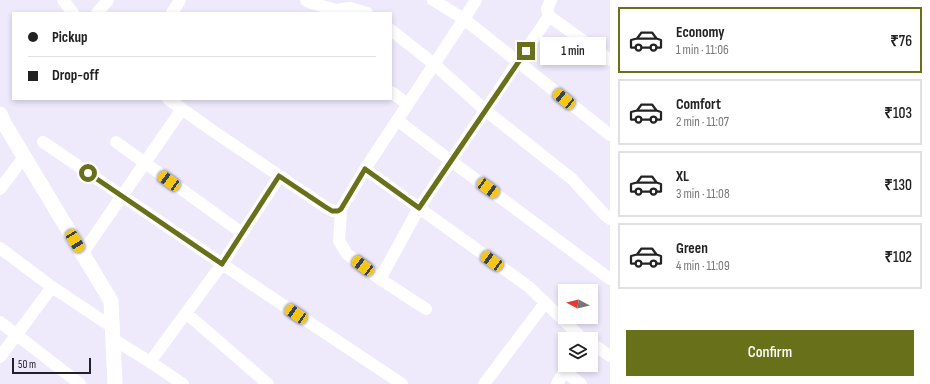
<!DOCTYPE html>
<meta charset="utf-8">
<style>
:root{--surface:#fff;--page:#f6f6f6;--text:#222;--muted:#767676;--line:#e0e0e0;--accent:#68711a}
body{margin:0;font-family:"Sofia Sans Condensed",sans-serif;background:var(--page);color:var(--text);height:100vh;display:flex;flex-direction:column;font-size:15px;white-space:nowrap}
*{box-sizing:border-box;margin:0}
p{font-size:13px;color:var(--muted)}
.icon{flex:none;width:22px;height:22px;fill:none;stroke:currentColor;stroke-width:2;stroke-linecap:round;stroke-linejoin:round}
.map{position:relative;flex:1;overflow:hidden}
.sheet{display:flex;flex-direction:column;background:var(--surface);width:320px}
.sheet>*{flex:none}
.hud{position:absolute;left:12px;top:12px;width:380px;height:88px;border-radius:0px;box-shadow:0 2px 6px #0003;display:grid;align-content:center;height:88px;padding:0 16px;background:var(--surface)}
.needle{width:26px;rotate:277deg}
.fabs{position:absolute;left:558px;top:284px;display:grid;gap:8px}
.fabs a{display:grid;place-items:center;width:40px;height:40px;border-radius:0px;background:var(--surface);box-shadow:0 2px 6px #0003;font-size:20px}
.scale{position:absolute;left:12px;bottom:10px;width:79px;box-sizing:border-box;padding-left:4px;border:2px solid #22202a;border-top:0;font-size:11px;line-height:14px;white-space:nowrap;color:#22202a;-webkit-text-stroke:3px #eeeafc;paint-order:stroke}
.end{position:absolute;width:18px;height:18px;margin:-9px;border:5px solid #68711a;background:#fff;box-shadow:0 0 0 2px #fff}
.from{border-radius:50%}
.bubble{position:absolute;height:28px;border-radius:0px;background:var(--surface);box-shadow:0 2px 6px #0003;font-size:13px;font-weight:600;line-height:28px;text-align:center}
.car{position:absolute;width:12px;height:24px;margin:-12px -6px;border-radius:5px;box-shadow:0 0 3px 1px #0007;background:linear-gradient(#f5c518 24%,#345 0 40%,#f5c518 0 76%,#345 0 86%,#f5c518 0)}
.hud b{display:flex;align-items:center;gap:14px;height:38px;font-size:15px}
.hud b+b{border-top:1px solid var(--line)}
.hud i{width:10px;height:10px;background:var(--text)}
ul{padding:7px 0 0;list-style:none}
li{display:flex;align-items:center;gap:12px;height:66px;margin:0 8px 6px;padding:0 8px;border:2px solid var(--line);border-radius:0px}
li div{flex:1}
li b{display:block;font-size:15px}
li em{font-style:normal;font-weight:600}
li.selected{border-color:var(--accent)}
li>.icon{width:36px;height:36px;stroke-width:1.5}
.button{display:flex;gap:8px;margin-top:auto;padding:8px 16px}
.button a{flex:1;height:46px;border-radius:0px;background:var(--accent);color:#fff;font-size:16px;font-weight:600;line-height:46px;text-align:center}
main{display:flex;flex:1;min-height:0}
.map>svg:first-child{display:block}
</style>
<main>
<div class="map">
<svg width="610" height="384" viewBox="0 0 610 384">
<rect width="100%" height="100%" fill="#eeeafc"/>
<g fill="none" stroke-linecap="round" stroke-linejoin="round">
<!-- minor -->
<path stroke="#fff" stroke-width="12" d="M63 0 73 13
M306 0 311 3 336 10 350 8 367 13
M433 0 464 19 476 0
M551 0 547 9 549 16 610 60
M97 13 108 0
M172 13 180 0
M391 30 434 64 485 110 572 179 605 215 610 219
M391 92 408 104
M168 99 213 131 324 206 333 211H338L341 209 365 169
M397 120 451 161 610 279
M43 142 259 289 402 384
M116 142 242 233
M0 189 24 157
M341 209 339 241 347 254 380 279 426 309
M0 248 52 287 112 327
M82 254 182 109
M380 279 419 208 549 16
M186 313 268 384
M0 322 80 384
M113 339 150 362 222 264 279 177
M583 339 529 287 365 169 464 19 610 135
M591 343 610 356
M0 357 52 287
M150 362 183 384
M564 371 581 384
M484 384 545 303
M557 384 568 365"/>
<!-- tertiary -->
<path stroke="#fff" stroke-width="15" d="M0 114 4 123 111 301 115 384"/>
</g>
<g fill="none" stroke-linecap="round" stroke-linejoin="round">
<!-- route -->
<path stroke="#68711a" stroke-width="5" d="M88 173 222 264 279 176 324 206 332 211H338L341 209 365 169 419 208 526 51"/>
</g>
</svg>
<div class="fabs">
<a><svg class="needle" viewBox="-14 -14 28 28"><path d="M0-13l5 13h-10z" fill="#e53935"/><path d="M0 13l5-13h-10z" fill="#767676"/></svg></a>
<a><svg class="icon" aria-label="layers" viewBox="0 0 24 24"><path d="M12 4l9 5-9 5-9-5zM3 14l9 5 9-5"/></svg></a>
</div>
<div class="scale">50 m</div>
<i class="end from" style="left:88px;top:173px"></i>
<i class="end" style="left:526px;top:51px"></i>
<div class="bubble" style="left:540px;top:37px;width:66px">1 min</div>
<i class="car" style="left:564px;top:99px;rotate:309deg"></i>
<i class="car" style="left:169px;top:181px;rotate:306deg"></i>
<i class="car" style="left:488px;top:188px;rotate:126deg"></i>
<i class="car" style="left:75px;top:241px;rotate:149deg"></i>
<i class="car" style="left:492px;top:261px;rotate:306deg"></i>
<i class="car" style="left:363px;top:266px;rotate:307deg"></i>
<i class="car" style="left:296px;top:314px;rotate:304deg"></i>
<div class="hud">
<b><i class="from"></i>Pickup</b>
<b><i></i>Drop-off</b>
</div>
</div>
<section class="sheet">
<ul>
<li class="selected"><svg class="icon" aria-label="car" viewBox="0 0 24 24"><path d="M5 17H2v-5l4-1 3-4h7l3 4 3 1v5h-3M9 17h6M6 11h13"/><circle cx="7" cy="17" r="2"/><circle cx="17" cy="17" r="2"/></svg><div><b>Economy</b><p>1 min · 11:06</p></div><em>₹76</em></li>
<li><svg class="icon" aria-label="car" viewBox="0 0 24 24"><path d="M5 17H2v-5l4-1 3-4h7l3 4 3 1v5h-3M9 17h6M6 11h13"/><circle cx="7" cy="17" r="2"/><circle cx="17" cy="17" r="2"/></svg><div><b>Comfort</b><p>2 min · 11:07</p></div><em>₹103</em></li>
<li><svg class="icon" aria-label="car" viewBox="0 0 24 24"><path d="M5 17H2v-5l4-1 3-4h7l3 4 3 1v5h-3M9 17h6M6 11h13"/><circle cx="7" cy="17" r="2"/><circle cx="17" cy="17" r="2"/></svg><div><b>XL</b><p>3 min · 11:08</p></div><em>₹130</em></li>
<li><svg class="icon" aria-label="car" viewBox="0 0 24 24"><path d="M5 17H2v-5l4-1 3-4h7l3 4 3 1v5h-3M9 17h6M6 11h13"/><circle cx="7" cy="17" r="2"/><circle cx="17" cy="17" r="2"/></svg><div><b>Green</b><p>4 min · 11:09</p></div><em>₹102</em></li>
</ul>
<div class="button"><a>Confirm</a></div>
</section>
</main>
